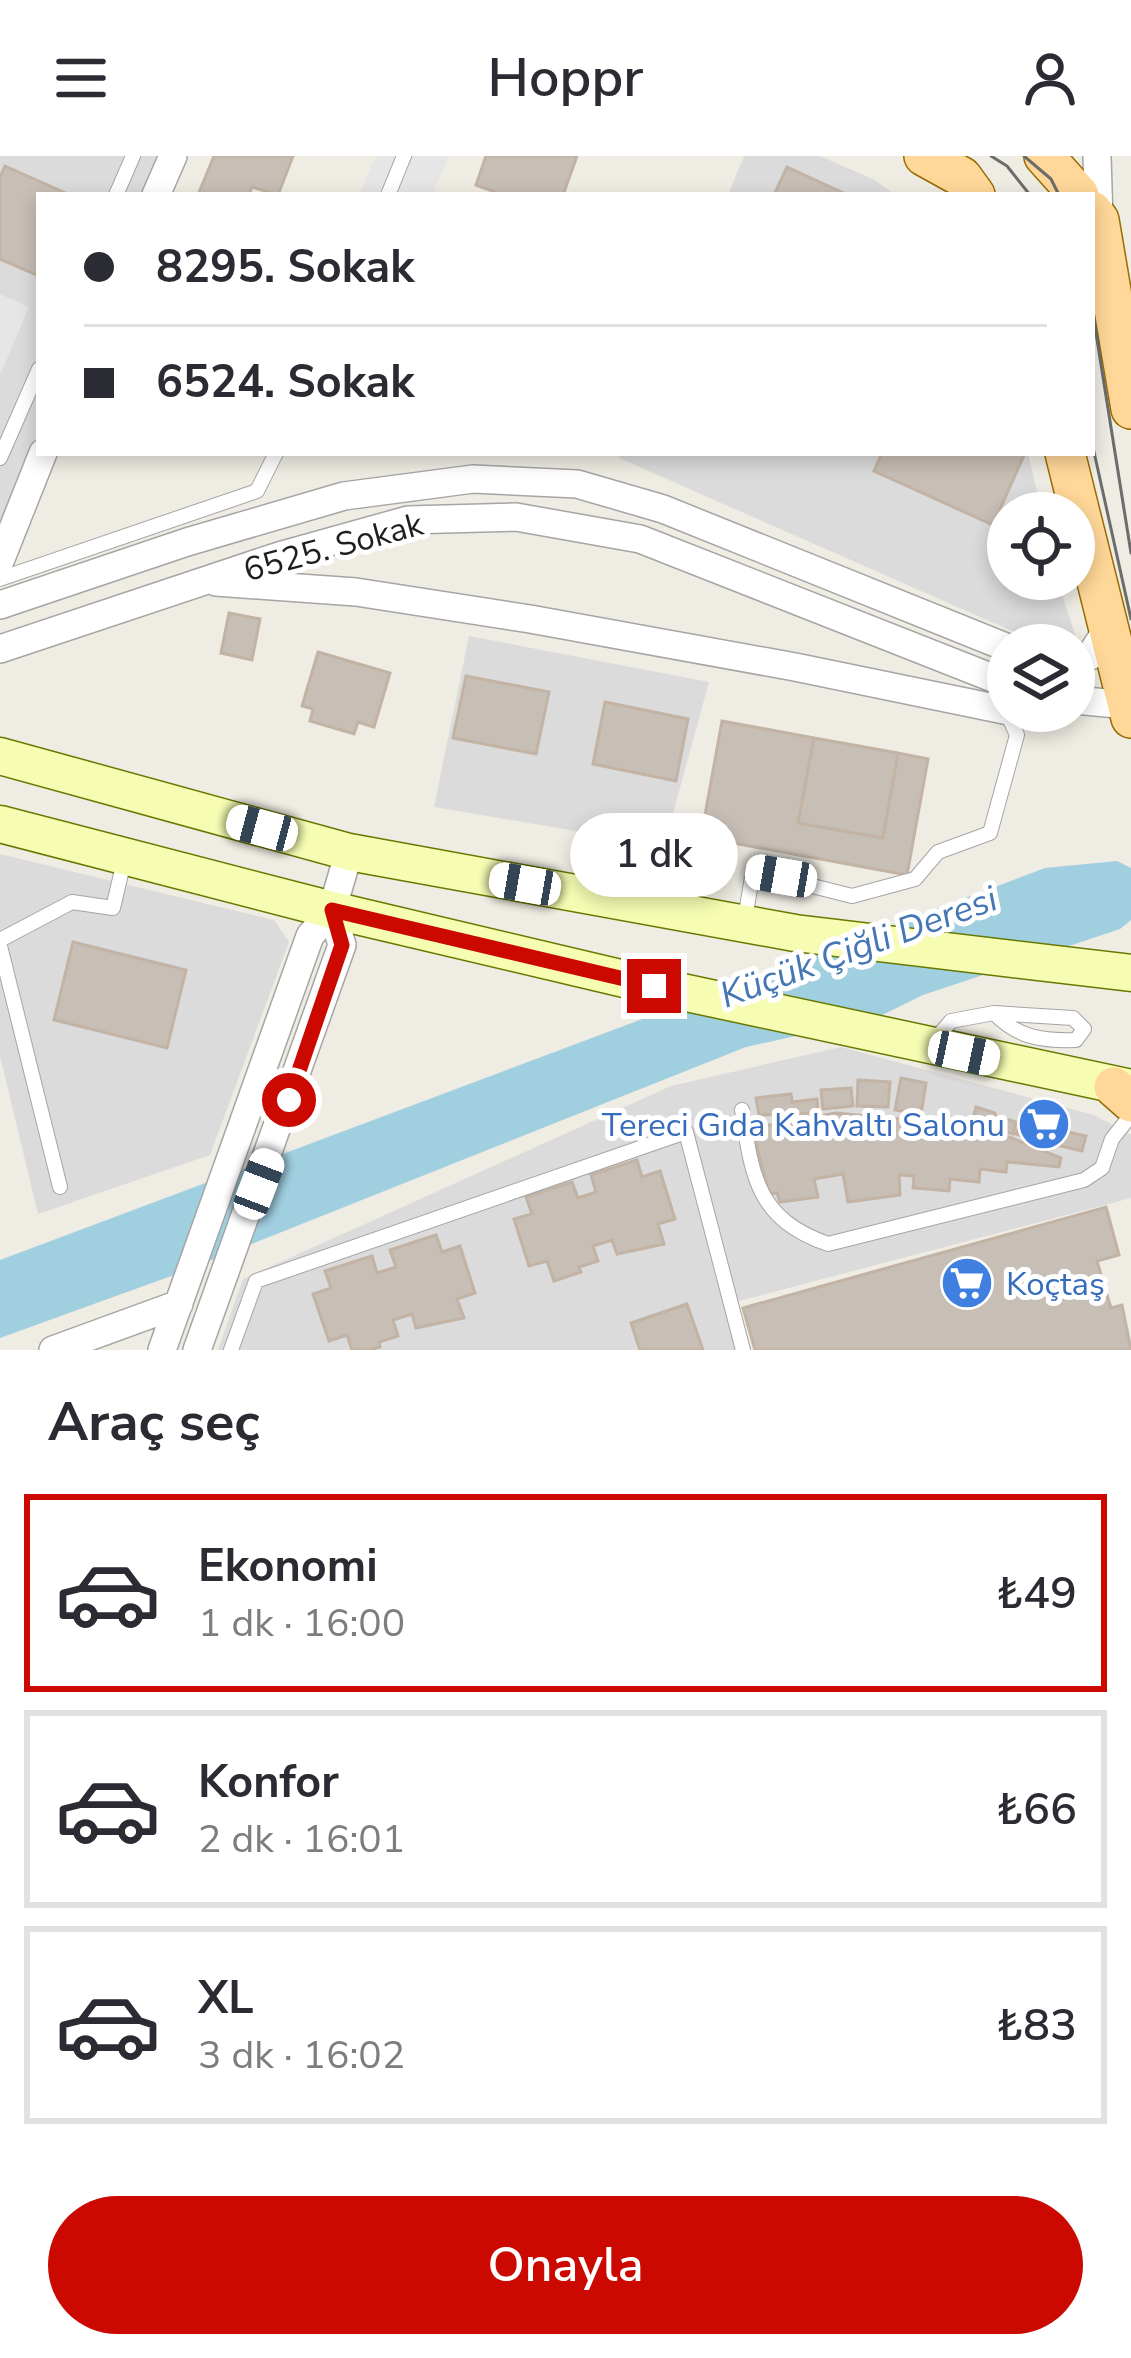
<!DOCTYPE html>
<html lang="tr">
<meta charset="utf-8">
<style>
:root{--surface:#fff;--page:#f7f7f7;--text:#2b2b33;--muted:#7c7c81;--line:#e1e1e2;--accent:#cb0900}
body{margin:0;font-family:"Nunito Sans",sans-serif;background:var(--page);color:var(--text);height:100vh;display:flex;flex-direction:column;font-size:45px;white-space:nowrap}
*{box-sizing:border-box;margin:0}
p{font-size:39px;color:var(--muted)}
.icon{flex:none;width:66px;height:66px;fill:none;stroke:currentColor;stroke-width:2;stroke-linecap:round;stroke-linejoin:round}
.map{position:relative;height:1194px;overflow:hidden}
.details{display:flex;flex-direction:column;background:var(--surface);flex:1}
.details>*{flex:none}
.top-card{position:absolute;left:36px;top:36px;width:1059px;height:264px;border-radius:0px;box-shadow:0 6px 18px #0003;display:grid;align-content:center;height:264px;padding:0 48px;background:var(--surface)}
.controls{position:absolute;left:987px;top:336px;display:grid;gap:24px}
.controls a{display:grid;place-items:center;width:108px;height:108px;border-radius:50%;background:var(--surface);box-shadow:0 6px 18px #0003;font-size:60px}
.end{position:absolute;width:54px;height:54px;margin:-27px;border:15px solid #cb0900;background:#fff;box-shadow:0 0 0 6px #fff}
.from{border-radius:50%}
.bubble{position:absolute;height:84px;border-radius:42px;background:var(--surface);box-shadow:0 6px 18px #0003;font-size:39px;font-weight:600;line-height:84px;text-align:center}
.car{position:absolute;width:36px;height:72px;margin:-36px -18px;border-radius:15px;box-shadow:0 0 9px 3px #0007;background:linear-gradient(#fff 24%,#345 0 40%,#fff 0 76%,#345 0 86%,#fff 0)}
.top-card b{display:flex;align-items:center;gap:42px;height:114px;font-size:45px}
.top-card b+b{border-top:3px solid var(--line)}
.top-card i{width:30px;height:30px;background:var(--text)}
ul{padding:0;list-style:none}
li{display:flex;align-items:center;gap:36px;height:198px;margin:0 24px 18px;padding:0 24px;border:6px solid var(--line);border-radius:0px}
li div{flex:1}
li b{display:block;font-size:45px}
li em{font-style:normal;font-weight:600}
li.current{border-color:var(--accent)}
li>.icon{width:108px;height:108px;stroke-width:1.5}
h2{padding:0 48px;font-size:54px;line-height:144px}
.button{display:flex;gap:24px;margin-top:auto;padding:24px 48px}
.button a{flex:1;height:138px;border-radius:72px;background:var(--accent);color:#fff;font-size:48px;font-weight:600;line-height:138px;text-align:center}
header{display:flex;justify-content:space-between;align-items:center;height:156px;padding:0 48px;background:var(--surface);font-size:54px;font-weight:600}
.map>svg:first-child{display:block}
</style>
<header><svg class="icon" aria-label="menu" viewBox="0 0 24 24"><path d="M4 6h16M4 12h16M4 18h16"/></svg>Hoppr<svg class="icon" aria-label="person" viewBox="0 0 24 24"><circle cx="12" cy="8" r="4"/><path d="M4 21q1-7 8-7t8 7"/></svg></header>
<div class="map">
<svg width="1131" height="1194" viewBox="0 0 1131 1194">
<rect width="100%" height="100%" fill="#efece3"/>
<!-- residential -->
<path fill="#dcdbdb" d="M0 0H161L144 39H39V278L0 366Z
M744 0H820L875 24 895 39H728Z
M621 297H1028L1042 357H1008V423H1057L1080 494 1074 489 1012 475 619 302Z
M469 480 709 526 664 690 434 651Z
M0 698 274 764 289 786 210 999 38 1058 0 900Z
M841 891 1094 959 1131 979V1042L735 1146 747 1194H218L243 1123 671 930Z"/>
<!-- parking -->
<path fill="#e6e6e6" d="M376 0H449L432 39H359Z
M0 138 29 151 0 219Z"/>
<!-- water -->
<path fill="#a0cfe0" d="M1117 705 1131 712V764L1120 773 923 839 876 862 746 891 174 1119 0 1182V1104L1045 712Z"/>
<!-- building -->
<path fill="#c7beb6" stroke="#c2b3a4" stroke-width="3" d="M214 0H293L278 39 252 31 249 39H198Z
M486 0H577L563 39H503L476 29Z
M5 10 70 39H39V120L0 103V21Z
M787 11 848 39H774Z
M882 297H1019L1024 299 993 369 874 315Z
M229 457 260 463 252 504 221 497Z
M318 496 390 517 374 571 358 566 354 578 310 565 313 553 302 550Z
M466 520 549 536 536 598 453 582Z
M605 546 688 563 676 625 593 608Z
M722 565 814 582 798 667 883 682 898 597 928 603 907 719 701 681Z
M814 582 898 597 883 682 798 667Z
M73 786 186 814 167 892 54 864Z
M901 922 926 927 921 958 895 954Z
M858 924 890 926 888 951 857 950Z
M851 932 853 950 823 953 821 934Z
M791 938 792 946 817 943 818 957 759 959 756 942Z
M976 951 995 957 992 971 972 966Z
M836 957 984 971 1061 1002 1059 1011 1007 1006 1006 1016 980 1013 979 1026 950 1023 949 1035 913 1032 914 1020 899 1019 900 1039 848 1046 843 1018 814 1023 818 1041 780 1046 777 1037 769 1038 752 972Z
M996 960 1016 966 1013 978 992 972Z
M1020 967 1039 972 1036 984 1016 978Z
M1042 970 1086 980 1082 995 1039 985Z
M637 1004 642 1021 660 1015 675 1063 658 1068 664 1088 617 1098 612 1084 593 1090 598 1105 579 1111 581 1116 554 1125 547 1105 529 1110 514 1063 532 1058 526 1041 572 1026 578 1042 596 1036 591 1019Z
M1106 1051 1119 1099 1097 1105 1111 1152 1122 1149 1131 1194H755L743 1152Z
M436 1079 442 1096 460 1090 475 1137 457 1143 464 1162 416 1172 412 1158 393 1164 398 1180 379 1186 380 1191 370 1194H352L347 1179 329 1185 313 1138 331 1132 325 1115 372 1100 377 1117 396 1111 390 1094Z
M687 1148 703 1194H640L631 1167Z"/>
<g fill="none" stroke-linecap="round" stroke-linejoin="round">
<!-- lane casing -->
<g stroke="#a5a5a5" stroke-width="16">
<path id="lane" d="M116 39 133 0
M388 39 404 0
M0 302 39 213
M0 423 257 335 276 297
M745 763 753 715 852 740 915 723 938 696 990 677 1017 579 1007 557
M0 784 72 746 113 752 124 705
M0 790 60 1031
M934 885 951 865 994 857 1073 862 1084 873 1076 884C1042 885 1018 882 994 857
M742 954C752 1021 757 1063 828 1088L1084 1024 1102 1012 1112 983 1131 959
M231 1194 256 1125 686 976 743 1194"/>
</g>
<!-- street casing -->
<g stroke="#a5a5a5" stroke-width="30">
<path id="street" d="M1097 0 1099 64
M156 39 173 0
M0 405 43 297
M216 426 356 436 530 463 795 511 1009 555
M0 449 187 386 344 340 473 323 577 328 663 353 1008 492
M0 493 279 400 408 364 516 361 640 383 1008 528
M1074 503 1090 500 1108 472
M1074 544 1128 549
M53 1194 179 1148
M162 1194 310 780 332 754 349 696
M197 1194 342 789 332 754"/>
</g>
<!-- secondary casing -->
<g stroke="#677900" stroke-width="39">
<path id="secondary" d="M0 600 349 696 795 777 1131 817
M0 668 332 754 654 830 1131 932"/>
</g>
<!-- primary casing -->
<g stroke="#976c00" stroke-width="42">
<path id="primary" d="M924 0 962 21 975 39
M1044 0 1079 39
M1092 55 1099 64 1131 253
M1065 297 1131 562
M1114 931 1131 946"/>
</g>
<!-- lane -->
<use href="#lane" stroke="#fff" stroke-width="14"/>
<!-- street -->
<use href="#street" stroke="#fff" stroke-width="27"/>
<!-- secondary -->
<use href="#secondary" stroke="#f6fdb3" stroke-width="36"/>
<!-- primary -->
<use href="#primary" stroke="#ffd798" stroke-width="39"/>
<!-- tram -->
<path stroke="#6c6c6c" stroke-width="3" d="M991 0 1007 10 1030 39
M1024 0 1051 23 1059 39
M1092 152 1131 397
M1092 287 1131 463"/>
</g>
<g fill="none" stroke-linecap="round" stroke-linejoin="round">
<!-- route -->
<path stroke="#cb0900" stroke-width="15" d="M289 944 342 789 332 754 654 830"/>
</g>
<!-- icons -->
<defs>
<g id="supermarket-disc" transform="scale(2.7)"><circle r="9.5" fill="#3f7fe0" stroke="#fff"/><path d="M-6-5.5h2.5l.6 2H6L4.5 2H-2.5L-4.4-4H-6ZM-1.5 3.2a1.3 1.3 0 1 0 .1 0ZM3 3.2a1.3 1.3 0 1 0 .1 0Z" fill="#fff"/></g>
</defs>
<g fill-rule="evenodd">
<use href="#supermarket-disc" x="1044" y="968"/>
<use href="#supermarket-disc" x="967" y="1127"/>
</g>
<g text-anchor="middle" stroke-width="10" stroke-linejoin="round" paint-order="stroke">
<!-- street labels -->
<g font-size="33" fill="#1e1e1e" stroke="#fff">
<text transform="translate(333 390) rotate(-15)" y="12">6525. Sokak</text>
</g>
<!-- shop labels -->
<g font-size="33" fill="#366cbe" stroke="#fff" text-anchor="end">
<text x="1005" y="980">Tereci Gıda Kahvaltı Salonu</text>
<text x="1006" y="1139" text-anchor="start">Koçtaş</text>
</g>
<!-- water labels -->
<g font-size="36" font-style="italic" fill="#4477b3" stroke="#fff">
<text transform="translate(858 790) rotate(-20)" y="13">Küçük Çiğli Deresi</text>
</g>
</g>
</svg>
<div class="controls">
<a><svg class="icon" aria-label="locate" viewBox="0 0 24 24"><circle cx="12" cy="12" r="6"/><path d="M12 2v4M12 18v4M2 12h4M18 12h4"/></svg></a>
<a><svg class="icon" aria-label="layers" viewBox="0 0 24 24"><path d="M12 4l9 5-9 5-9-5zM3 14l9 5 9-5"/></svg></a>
</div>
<i class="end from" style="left:289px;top:944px"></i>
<i class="end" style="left:654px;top:830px"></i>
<div class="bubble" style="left:570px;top:657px;width:168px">1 dk</div>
<i class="car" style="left:262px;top:672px;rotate:285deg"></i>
<i class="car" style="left:781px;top:720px;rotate:280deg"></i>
<i class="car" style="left:525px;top:728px;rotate:280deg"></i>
<i class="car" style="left:964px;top:897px;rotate:102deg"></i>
<i class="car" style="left:259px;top:1028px;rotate:21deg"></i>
<div class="top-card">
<b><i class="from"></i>8295. Sokak</b>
<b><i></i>6524. Sokak</b>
</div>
</div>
<section class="details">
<h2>Araç seç</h2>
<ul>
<li class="current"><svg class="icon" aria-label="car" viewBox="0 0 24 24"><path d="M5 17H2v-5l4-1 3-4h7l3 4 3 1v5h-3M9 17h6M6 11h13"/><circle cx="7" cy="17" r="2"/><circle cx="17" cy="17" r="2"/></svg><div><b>Ekonomi</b><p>1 dk · 16:00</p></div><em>₺49</em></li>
<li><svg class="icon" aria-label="car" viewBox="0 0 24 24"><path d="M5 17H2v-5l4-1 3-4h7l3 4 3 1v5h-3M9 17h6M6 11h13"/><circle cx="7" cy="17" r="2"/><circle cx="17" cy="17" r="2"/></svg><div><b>Konfor</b><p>2 dk · 16:01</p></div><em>₺66</em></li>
<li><svg class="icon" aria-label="car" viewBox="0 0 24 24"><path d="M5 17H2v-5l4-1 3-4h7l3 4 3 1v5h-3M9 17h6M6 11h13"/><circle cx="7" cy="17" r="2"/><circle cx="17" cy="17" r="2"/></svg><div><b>XL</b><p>3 dk · 16:02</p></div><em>₺83</em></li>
</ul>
<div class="button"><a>Onayla</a></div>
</section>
